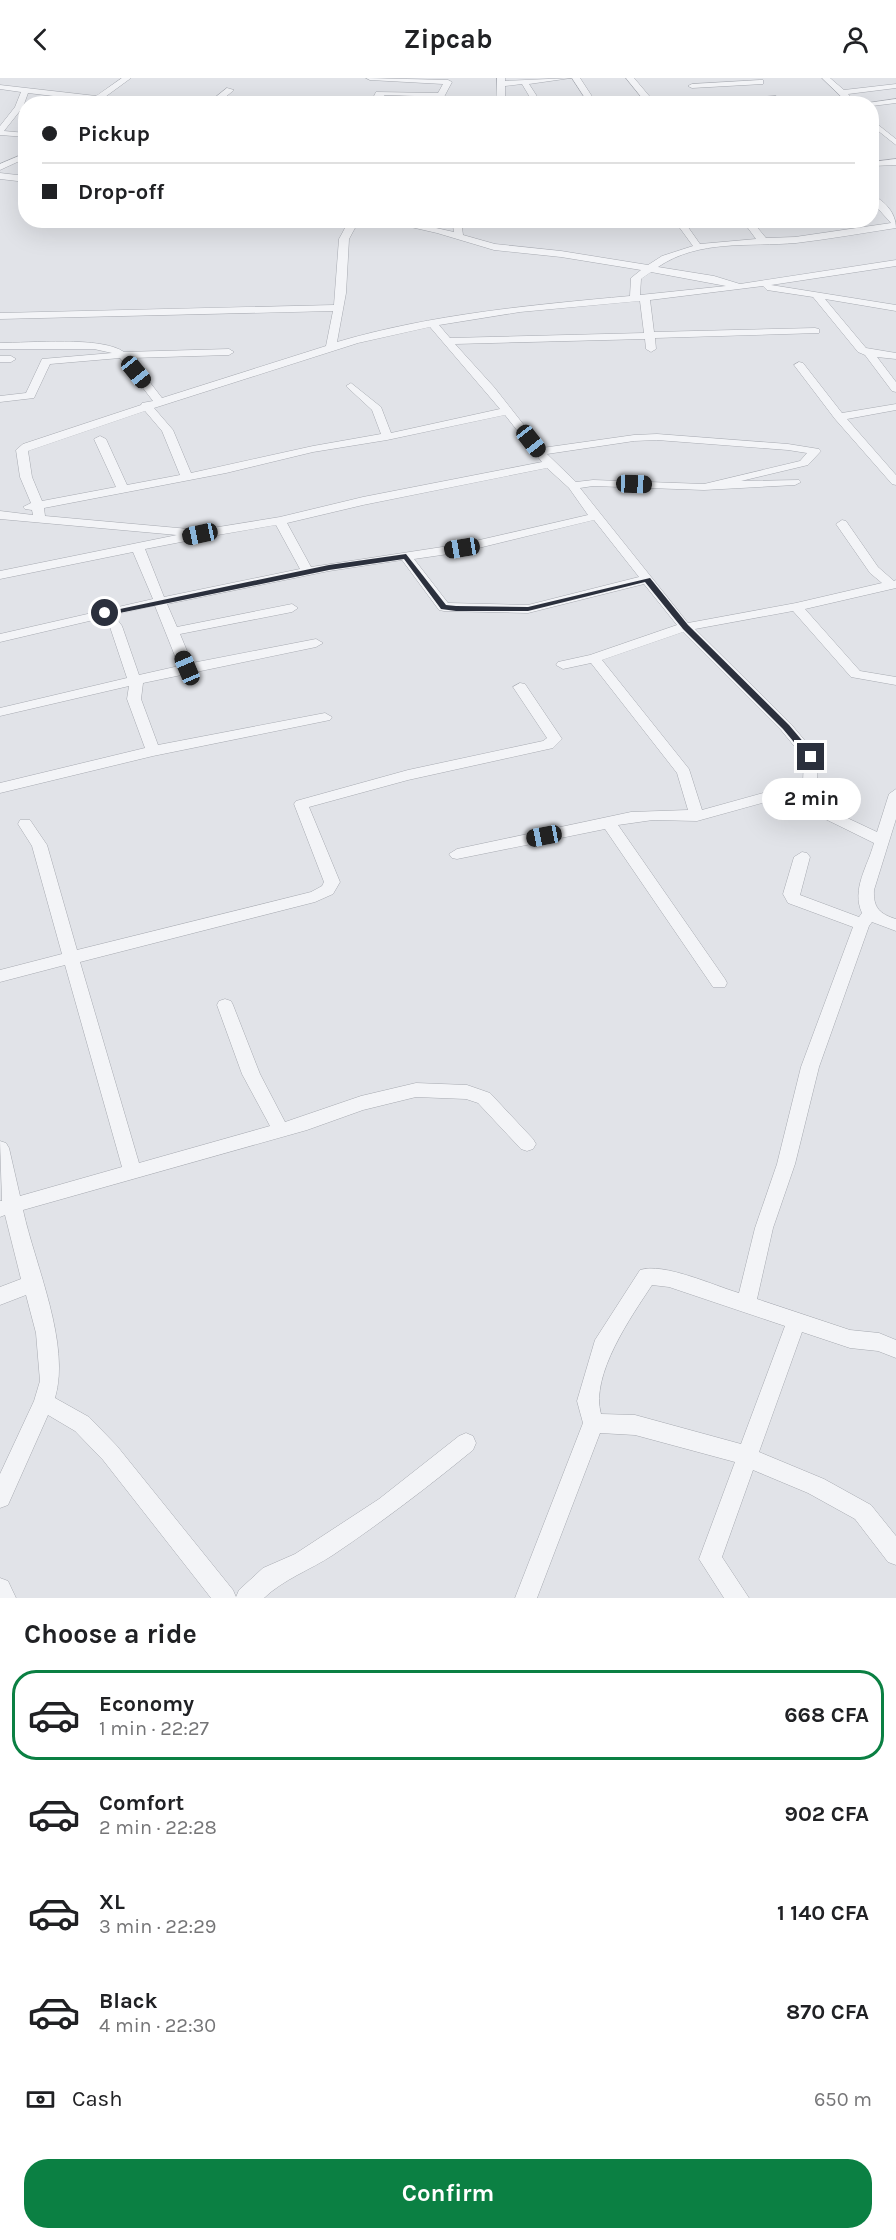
<!DOCTYPE html>
<meta charset="utf-8">
<style>
:root{--surface:#fff;--page:#f2f2f2;--text:#202124;--muted:#757577;--line:#e0e0e0;--accent:#0b8043}
body{margin:0;font-family:Karla,sans-serif;background:var(--page);color:var(--text);height:100vh;display:flex;flex-direction:column;font-size:22px;white-space:nowrap}
*{box-sizing:border-box;margin:0}
p{font-size:20px;color:var(--muted)}
.icon{flex:none;width:33px;height:33px;fill:none;stroke:currentColor;stroke-width:2;stroke-linecap:round;stroke-linejoin:round}
.map{position:relative;height:1520px;overflow:hidden}
.panel{display:flex;flex-direction:column;background:var(--surface);flex:1}
.panel>*{flex:none}
.banner{position:absolute;left:18px;top:18px;width:861px;height:132px;border-radius:24px;box-shadow:0 6px 24px #0002;display:grid;align-content:center;height:132px;padding:0 24px;background:var(--surface)}
.end{position:absolute;width:27px;height:27px;margin:-14px;border:8px solid #2b303d;background:#fff;box-shadow:0 0 0 3px #fff}
.from{border-radius:50%}
.bubble{position:absolute;height:42px;border-radius:21px;background:var(--surface);box-shadow:0 6px 24px #0002;font-size:20px;font-weight:700;line-height:42px;text-align:center}
.car{position:absolute;width:18px;height:36px;margin:-18px -9px;border-radius:8px;box-shadow:0 0 4px 2px #0007;background:linear-gradient(#222 24%,#8ab4d8 0 40%,#222 0 76%,#8ab4d8 0 86%,#222 0)}
.banner b{display:flex;align-items:center;gap:21px;height:57px;font-size:22px}
.banner b+b{border-top:2px solid var(--line)}
.banner i{width:15px;height:15px;background:var(--text)}
ul{padding:0;list-style:none}
li{display:flex;align-items:center;gap:18px;height:90px;margin:0 12px 9px;padding:0 12px;border:3px solid transparent;border-radius:24px}
li div{flex:1}
li b{display:block;font-size:22px}
li em{font-style:normal;font-weight:700}
li.selected{border-color:var(--accent)}
li>.icon{width:54px;height:54px;stroke-width:1.5}
h2{padding:0 24px;font-size:27px;line-height:72px}
.pay{display:flex;align-items:center;gap:15px;height:66px;padding:0 24px;font-size:22px}
.pay p{margin-inline-start:auto}
.action{display:flex;gap:12px;margin-top:auto;padding:12px 24px}
.action a{flex:1;height:69px;border-radius:24px;background:var(--accent);color:#fff;font-size:24px;font-weight:700;line-height:69px;text-align:center}
header{display:flex;justify-content:space-between;align-items:center;height:78px;padding:0 24px;background:var(--surface);font-size:27px;font-weight:700}
.map>svg:first-child{display:block}
</style>
<header><svg class="icon" aria-label="back" viewBox="0 0 24 24"><path d="M15 5l-7 7 7 7"/></svg>Zipcab<svg class="icon" aria-label="person" viewBox="0 0 24 24"><circle cx="12" cy="8" r="4"/><path d="M4 21q1-7 8-7t8 7"/></svg></header>
<div class="map">
<svg width="896" height="1520" viewBox="0 0 896 1520">
<rect width="100%" height="100%" fill="#e1e3e8"/>
<g fill="none" stroke-linecap="round" stroke-linejoin="round">
<!-- minor casing -->
<g stroke="#a7aab1" stroke-width="1">
<path id="minor" d="M122 0H131L105 19 149 26H121L28 15 23 29 4 53 26 55V59L0 57V48L15 29 21 14 0 11V7L96 18Z
M366 0 448 2 452 4 444 19 385 17 381 20 383 26H375L373 20 376 14 438 15 443 6 370 2Z
M497 0H505V3L571 0 529 6 542 26H534L522 6 505 8V19L499 26H490L497 18Z
M572 0H580L597 26H589Z
M626 0H634L656 26H647Z
M822 0H830L844 12 896 6V10L848 16 858 26H849Z
M760 2H763V6L692 10 688 8 692 6Z
M227 10 234 12 217 26H207Z
M776 18 786 26H777L774 22 683 26Z
M896 21V25L872 28V26H860Z
M872 42 896 61V67L872 48Z
M26 75V80L0 92V86Z
M896 81V87L872 88V84Z
M0 95 26 98V104L0 101Z
M872 117C885 123 896 135 896 150 863 155 829 161 796 165 750 169 699 161 658 189L714 198 740 206 896 182V188L771 207 896 227V233L825 221 866 270 896 275V281L877 279 896 304V314L892 313 865 277 858 274 813 219 767 212 763 208 650 222 654 254 815 250 819 251V255L655 260 656 271 651 274 646 271 645 261 455 266 494 309 542 370 634 357 657 356 788 366 819 371 821 373 808 387 741 403 799 402 801 404 795 407 704 412 593 408 580 410 688 545 796 525 882 505 870 495 836 446 842 442 846 443 878 489 894 503 896 502V510L805 531 860 593 896 599V607L851 599 793 533 695 551 791 646 816 676 818 679 817 707 826 730 877 754 889 716 896 711V741L874 812C873 830 880 836 896 841V853L872 844 869 848 819 989 795 1086 773 1150 757 1221 850 1252 879 1255 896 1262V1280L878 1273 850 1270 802 1254 759 1374 824 1401 871 1427 896 1458V1487L888 1484 855 1441 808 1415 753 1392 722 1479 749 1520H724L699 1481 735 1384 635 1357 600 1355 537 1520H515L583 1345 577 1323 595 1262 640 1192C663 1184 715 1208 739 1215L755 1150 777 1086 801 989 853 849 788 825 783 816 794 779 802 774 807 775 810 779 800 817 859 839 862 835C851 811 868 788 874 765L815 736 805 713 697 743 653 742 618 747 725 901 727 905 725 909H713L605 751 457 781 452 780 449 776 457 771 631 734 688 732 677 695 591 585 563 591 556 587 558 584 590 577 677 547 644 506 528 535 444 533 439 532 402 482 329 493 167 526 177 549 292 526 298 530 292 534 180 556 192 585 316 561 323 565 316 569 143 605 141 621 158 667 325 635 332 639 330 642 153 678 0 715V705L145 670 127 621 129 608 0 638V630L127 600 110 549 102 540 0 564V556L153 521 133 474 0 501V493L177 457 0 441V433L33 437 32 432 25 431 23 429 31 425 20 399 16 372 23 366 141 327 142 325 153 323 120 280 50 286 34 320 0 324V318L26 315 42 281 112 275 94 271H0V265C29 265 102 258 124 274L229 271 234 274 229 277 131 280 162 320 326 268 333 233 0 241V235L334 227 339 161 345 150V142H354L355 150 349 161 346 215 337 264C432 236 532 227 630 218L631 200 641 192 561 179 494 172 437 155 380 142H400L454 154 452 142H461L463 157 495 166 561 173 648 187 662 178 693 168 674 142H683L700 166 756 161 742 142H751L766 160 795 159 891 145 872 124ZM651 194 726 208 640 217 641 201ZM640 223 644 255 450 260 439 247 520 234ZM430 249 500 331 391 355 381 329 351 305 346 308 372 332 381 356 313 368 191 395 173 352 154 330 358 265ZM145 333 162 353 180 397 127 407 106 361 100 358 94 361 116 409 42 423 32 399 28 373ZM505 337 542 384 363 419 280 439 200 452 45 438 44 430 226 395 313 374 387 362ZM657 362 788 372 807 375 800 383 704 406 593 402 576 404 547 376 634 363ZM547 390 569 410 588 437 462 466 311 489 287 445 363 427ZM594 442 639 499 528 527 448 525 414 481 462 474ZM276 447 300 491 164 519 145 471 186 463 187 458 200 460ZM155 528 179 588 139 597 122 548 114 537ZM683 554 781 652 804 680 803 704 702 732 689 691 602 582ZM652 1207 669 1209 785 1248 741 1366 635 1337 601 1336C590 1297 631 1239 652 1207Z
M0 278H11L16 281 11 284H0Z
M799 284 803 285 842 335 896 326V332L847 341 896 397V407L892 406 835 341 794 287Z
M520 605 525 606 562 661 553 670 408 702 309 729 340 804 333 816 315 824 80 884 139 1085 270 1048 242 996 217 927 219 923 225 921 231 923 233 927 260 996 285 1044 361 1018 416 1005 467 1007 490 1015 533 1061 536 1066 533 1071 527 1073 521 1071 478 1025 466 1021 416 1019 363 1032 307 1052 23 1132C35 1187 71 1266 55 1320L89 1339 117 1368 233 1512 236 1519 239 1512 263 1490 295 1476 379 1421 459 1358 466 1355 473 1358 476 1365 473 1372C428 1409 382 1444 333 1477 310 1492 284 1501 264 1520H211L103 1382 75 1353 48 1337 8 1427 0 1430V1396L34 1323 40 1303 36 1255 26 1217 0 1227V1209L21 1201 5 1137 0 1139V1123H2L0 1063 6 1065 9 1070 20 1118 122 1089 65 887 0 904V892L62 876 32 768 18 746 20 742H30L47 767 77 872 311 814 322 808 324 804 294 726 296 723 408 692 543 663 547 660 513 609Z
M0 1500 8 1503 16 1520H0Z"/>
</g>
<!-- minor -->
<use href="#minor" fill="#f3f4f7" fill-rule="evenodd"/>
</g>
<!-- route -->
<path fill="#2b303d" d="M406 476 446 527 456 528 528 529 650 500 688 547 789 647 816 679 808 681 783 651 683 551 645 504 528 533H456L441 531 404 481 329 492 105 538 101 535 329 487Z"/>
</svg>
<i class="end from" style="left:105px;top:535px"></i>
<i class="end" style="left:811px;top:679px"></i>
<div class="bubble" style="left:762px;top:700px;width:99px">2 min</div>
<i class="car" style="left:136px;top:294px;rotate:141deg"></i>
<i class="car" style="left:531px;top:363px;rotate:142deg"></i>
<i class="car" style="left:634px;top:406px;rotate:92deg"></i>
<i class="car" style="left:200px;top:456px;rotate:258deg"></i>
<i class="car" style="left:462px;top:470px;rotate:261deg"></i>
<i class="car" style="left:187px;top:590px;rotate:337deg"></i>
<i class="car" style="left:544px;top:758px;rotate:259deg"></i>
<div class="banner">
<b><i class="from"></i>Pickup</b>
<b><i></i>Drop-off</b>
</div>
</div>
<section class="panel">
<h2>Choose a ride</h2>
<ul>
<li class="selected"><svg class="icon" aria-label="car" viewBox="0 0 24 24"><path d="M5 17H2v-5l4-1 3-4h7l3 4 3 1v5h-3M9 17h6M6 11h13"/><circle cx="7" cy="17" r="2"/><circle cx="17" cy="17" r="2"/></svg><div><b>Economy</b><p>1 min · 22:27</p></div><em>668 CFA</em></li>
<li><svg class="icon" aria-label="car" viewBox="0 0 24 24"><path d="M5 17H2v-5l4-1 3-4h7l3 4 3 1v5h-3M9 17h6M6 11h13"/><circle cx="7" cy="17" r="2"/><circle cx="17" cy="17" r="2"/></svg><div><b>Comfort</b><p>2 min · 22:28</p></div><em>902 CFA</em></li>
<li><svg class="icon" aria-label="car" viewBox="0 0 24 24"><path d="M5 17H2v-5l4-1 3-4h7l3 4 3 1v5h-3M9 17h6M6 11h13"/><circle cx="7" cy="17" r="2"/><circle cx="17" cy="17" r="2"/></svg><div><b>XL</b><p>3 min · 22:29</p></div><em>1 140 CFA</em></li>
<li><svg class="icon" aria-label="car" viewBox="0 0 24 24"><path d="M5 17H2v-5l4-1 3-4h7l3 4 3 1v5h-3M9 17h6M6 11h13"/><circle cx="7" cy="17" r="2"/><circle cx="17" cy="17" r="2"/></svg><div><b>Black</b><p>4 min · 22:30</p></div><em>870 CFA</em></li>
</ul>
<div class="pay"><svg class="icon" aria-label="cash" viewBox="0 0 24 24"><path d="M3 7h18v10H3z"/><circle cx="12" cy="12" r="2"/></svg>Cash<p>650 m</p></div>
<div class="action"><a>Confirm</a></div>
</section>
